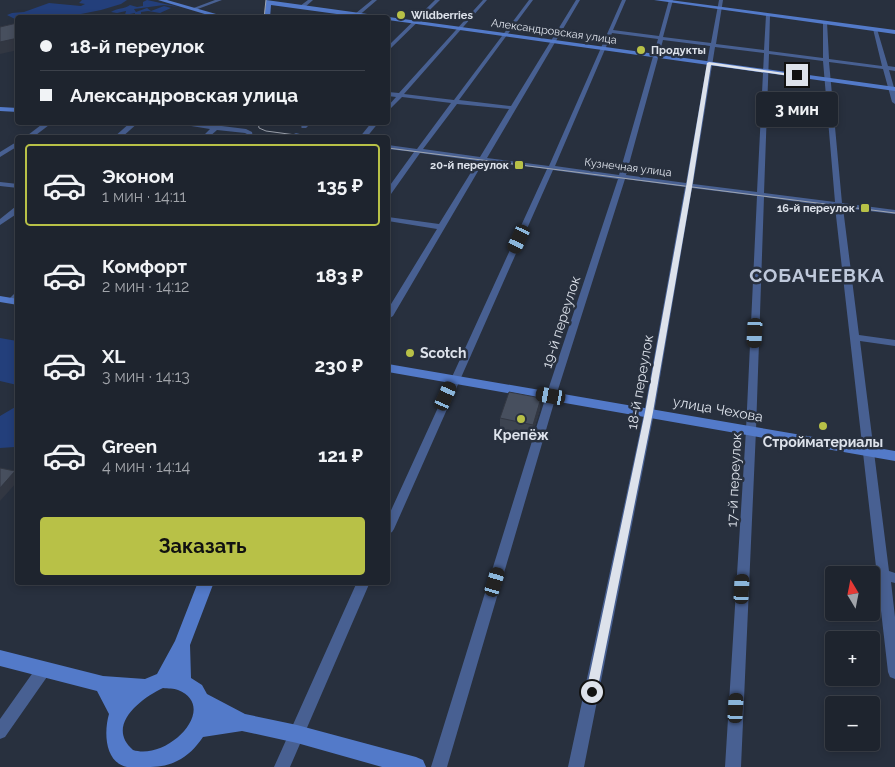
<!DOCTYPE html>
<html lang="ru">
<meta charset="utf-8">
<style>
:root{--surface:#1e242e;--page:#2b303a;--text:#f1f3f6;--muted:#a1a4aa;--line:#3c414a;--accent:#b8c147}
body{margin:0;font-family:Raleway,sans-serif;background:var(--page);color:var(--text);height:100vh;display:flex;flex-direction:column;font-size:19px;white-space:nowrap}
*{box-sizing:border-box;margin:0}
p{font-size:16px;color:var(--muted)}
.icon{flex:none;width:28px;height:28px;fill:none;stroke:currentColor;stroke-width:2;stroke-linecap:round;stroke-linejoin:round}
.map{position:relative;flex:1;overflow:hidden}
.sheet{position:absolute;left:15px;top:135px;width:375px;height:450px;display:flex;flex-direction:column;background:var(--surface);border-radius:5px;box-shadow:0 2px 8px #0003,0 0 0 1px var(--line)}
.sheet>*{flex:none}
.hud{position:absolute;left:15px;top:15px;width:375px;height:110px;border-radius:5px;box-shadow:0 2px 8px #0003,0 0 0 1px var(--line);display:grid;align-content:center;height:110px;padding:0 25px;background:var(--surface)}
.needle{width:32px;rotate:350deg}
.controls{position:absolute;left:825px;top:566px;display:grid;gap:10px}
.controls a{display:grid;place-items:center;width:55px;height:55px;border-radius:5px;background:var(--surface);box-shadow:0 2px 8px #0003,0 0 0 1px var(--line);font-size:25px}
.end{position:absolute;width:22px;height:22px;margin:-11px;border:6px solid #dde2eb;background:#111;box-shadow:0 0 0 2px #111}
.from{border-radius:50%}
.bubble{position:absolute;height:35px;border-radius:5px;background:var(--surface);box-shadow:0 2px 8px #0003,0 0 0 1px var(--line);font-size:16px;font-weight:700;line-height:35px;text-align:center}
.car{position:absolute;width:15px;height:30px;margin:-15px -8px;border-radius:6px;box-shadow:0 0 4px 1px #0007;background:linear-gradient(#222 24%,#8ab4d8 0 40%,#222 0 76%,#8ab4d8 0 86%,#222 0)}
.hud b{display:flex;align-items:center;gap:18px;height:48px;font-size:19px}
.hud b+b{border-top:1px solid var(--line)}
.hud i{width:12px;height:12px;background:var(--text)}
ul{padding:9px 0 0;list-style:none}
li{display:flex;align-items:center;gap:15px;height:82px;margin:0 10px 8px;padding:0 15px;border:2px solid transparent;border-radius:5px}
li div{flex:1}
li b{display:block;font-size:19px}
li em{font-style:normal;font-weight:700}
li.current{border-color:var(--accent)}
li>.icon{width:45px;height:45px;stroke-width:1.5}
.button{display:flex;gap:10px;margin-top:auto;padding:10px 25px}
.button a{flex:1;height:58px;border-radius:5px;background:var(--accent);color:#111;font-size:20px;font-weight:700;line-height:58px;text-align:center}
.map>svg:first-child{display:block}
</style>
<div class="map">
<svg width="895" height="767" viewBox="0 0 895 767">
<rect width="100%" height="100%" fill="#28303e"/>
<!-- green -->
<path fill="#233f7b" d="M82 0H127L121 4 101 10 66 17 18 18 17 20 7 15 12 13 24 12 49 3 81 6 85 4 79 3Z
M147 0 179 7 164 5 134 9 136 12 147 8 151 11 164 6 171 8 160 13 148 11 141 12V16H135V13L125 15 126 11 117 13 111 12C117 8 125 9 130 5L137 7 143 6V2Z
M0 338 17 341V385L0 381Z
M17 406V444L15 447 0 448V416Z"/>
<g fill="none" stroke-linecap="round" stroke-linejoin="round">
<!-- street -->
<path fill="#486092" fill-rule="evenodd" d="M215 0H222L195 10 191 9Z
M308 0H313L304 8H300V6Z
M372 0H377L356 18H350Z
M435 0H440L390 49H388V46Z
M483 0H487L404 94 454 100 529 0H533L459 100 511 106 576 0H580L487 158 549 166 622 0H626L613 30 659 36 669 0H673L663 37 711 43 719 0H723L716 44 764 50 766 15 768 14 770 15 769 51 823 58V22L825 21 827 22 829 59 882 66 873 29 875 28 877 29 888 66 895 67V71L889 70 895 91V104L892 102 883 69 829 62 842 203 895 210V214L843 208 859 335 895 340V346L860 341 889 571 895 573V583L891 582 895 617V679L890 677 888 672 835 207 764 197 756 430 741 767H725L746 430 757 196 692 188 654 413 584 767H568L644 413 685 187 625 179 556 396 447 767H431L546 396 618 179 553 170 394 529 392 532 388 534V517L547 169 484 161 393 316 388 319V309L437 229 388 221V217L439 224 478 161 420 153 391 194H388V188L414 152 388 149V145L417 149 451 103 402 97 388 111V106L396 97 388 96V92L399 93ZM612 33 658 39 619 175 555 166ZM663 40 710 46 686 183 626 175ZM715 47 764 53 757 192 693 184ZM769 54 823 61 835 202 764 193ZM457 104 509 109 480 157 423 149Z
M45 122H53L32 138H24Z
M131 122H139L121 138H113Z
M166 122H189L246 129 252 132 253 138H247V134L245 133 217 130 208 138H201L210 129Z
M305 122H312L306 128H302L301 127Z
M372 122H379L366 138H359Z
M296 133 315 138 294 136V134Z
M18 141V146L0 157V152Z
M0 182 18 184V188L0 186Z
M15 207H18V213L0 225V219Z
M15 293H18V300L14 303H8L7 301Z
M357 582H370L290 767H274Z
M44 663 49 664 51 669 49 674 5 737 0 739V719L39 664Z"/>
<!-- secondary -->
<path fill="#537ac9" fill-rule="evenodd" d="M158 0H167L230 18H218Z
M266 0 895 87V91L388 20V18H366L271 5 270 18H264Z
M654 0H670L895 30V34Z
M0 107 18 108V112L0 111Z
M0 296 18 299V305L0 302Z
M388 364 895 451V461L388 372Z
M198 582H214L190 645 191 678 202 685 207 694 245 714 297 725 416 757 423 760 426 767H382L297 743 242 731 203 737C196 747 188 756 177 761 167 766 158 767 147 767 141 767 133 767 127 767 104 762 104 731 109 714L97 691 0 666V650L103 676 145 679 157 674 175 641ZM163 688C168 689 174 688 178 690 220 707 168 761 133 750 105 726 141 698 163 688Z"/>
<!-- tram -->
<path stroke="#9fa5b0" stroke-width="1" d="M264 18 266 0
M258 122 259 128 266 131 318 138
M388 148 895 213"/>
</g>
<!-- wall -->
<path fill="#3d4451" d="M540 409 532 436 500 430V418Z"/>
<!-- shaded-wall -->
<path fill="#323742" d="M18 38V50L0 54V42Z
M541 398 540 409 532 436 533 425Z
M15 471 18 475V481L0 501V488Z"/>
<!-- building -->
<path fill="#474f5e" stroke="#323742" d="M17 23H18V38L0 42V27Z
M509 392 541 398 533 425 500 418Z
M0 468 15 471 0 488Z"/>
<!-- route -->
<path fill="#dde2eb" d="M709 62 799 75 797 77 711 65 692 187 653 412 597 692 596 696 592 698 587 696 586 692 645 412 686 187 707 63Z"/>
<!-- markers -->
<g fill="#b8c147" stroke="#28303e" stroke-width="2">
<circle cx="401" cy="15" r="5"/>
<circle cx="641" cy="50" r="5"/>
<rect x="514" y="160" width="10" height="10" rx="2.5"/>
<rect x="860" y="203" width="10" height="10" rx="2.5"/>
<circle cx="410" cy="353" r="5"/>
<circle cx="521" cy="419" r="5"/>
<circle cx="823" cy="426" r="5"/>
</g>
<g text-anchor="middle" stroke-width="5" stroke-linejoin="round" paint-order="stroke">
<!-- far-poi labels -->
<g font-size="11" font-weight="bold" fill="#dde2eb" stroke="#28303e" text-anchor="start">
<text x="411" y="19">Wildberries</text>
<text x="651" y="54">Продукты</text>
<text x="509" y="169" text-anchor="end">20-й переулок</text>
<text x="855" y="212" text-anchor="end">16-й переулок</text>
</g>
<!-- far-street labels -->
<g font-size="11" fill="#dde2eb" stroke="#28303e">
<text transform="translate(554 31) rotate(8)" y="4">Александровская улица</text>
<text transform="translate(628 167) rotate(7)" y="4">Кузнечная улица</text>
</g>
<!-- street labels -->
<g font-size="14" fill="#dde2eb" stroke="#28303e">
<text transform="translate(561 322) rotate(-72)" y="5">19-й переулок</text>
<text transform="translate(640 382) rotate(-80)" y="5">18-й переулок</text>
<text transform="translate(718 409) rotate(10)" y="5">улица Чехова</text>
<text transform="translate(734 480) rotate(-87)" y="5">17-й переулок</text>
</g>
<!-- poi labels -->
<g font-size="14" font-weight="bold" fill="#dde2eb" stroke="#28303e">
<text x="420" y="358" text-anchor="start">Scotch</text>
<text x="521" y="440">Крепёж</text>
<text x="823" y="447">Стройматериалы</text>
</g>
<!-- district labels -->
<g font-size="19" font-weight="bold" letter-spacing="1" fill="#bfc9db" stroke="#28303e">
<text x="817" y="282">СОБАЧЕЕВКА</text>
</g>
</g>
</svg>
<div class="controls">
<a><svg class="needle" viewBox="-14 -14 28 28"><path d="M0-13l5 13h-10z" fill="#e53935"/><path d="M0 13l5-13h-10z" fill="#a1a4aa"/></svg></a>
<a>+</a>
<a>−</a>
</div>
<i class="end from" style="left:592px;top:692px"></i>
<i class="end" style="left:797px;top:75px"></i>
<div class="bubble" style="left:756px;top:92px;width:82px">3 мин</div>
<i class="car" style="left:519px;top:239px;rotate:205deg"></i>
<i class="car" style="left:755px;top:333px;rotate:183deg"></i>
<i class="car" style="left:446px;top:396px;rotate:24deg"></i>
<i class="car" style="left:551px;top:396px;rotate:280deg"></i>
<i class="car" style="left:495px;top:582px;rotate:17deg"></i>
<i class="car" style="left:742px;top:589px;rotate:3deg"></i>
<i class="car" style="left:736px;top:708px;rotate:3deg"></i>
<div class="hud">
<b><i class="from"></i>18-й переулок</b>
<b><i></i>Александровская улица</b>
</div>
<section class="sheet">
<ul>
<li class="current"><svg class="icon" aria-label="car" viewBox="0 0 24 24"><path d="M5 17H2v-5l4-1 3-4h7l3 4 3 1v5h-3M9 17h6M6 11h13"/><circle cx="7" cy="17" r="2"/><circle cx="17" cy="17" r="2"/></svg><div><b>Эконом</b><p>1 мин · 14:11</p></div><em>135 ₽</em></li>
<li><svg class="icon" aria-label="car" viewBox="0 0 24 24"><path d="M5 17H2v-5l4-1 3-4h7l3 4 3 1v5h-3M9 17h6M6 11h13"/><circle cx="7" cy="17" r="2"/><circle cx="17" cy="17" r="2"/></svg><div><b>Комфорт</b><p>2 мин · 14:12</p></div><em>183 ₽</em></li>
<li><svg class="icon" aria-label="car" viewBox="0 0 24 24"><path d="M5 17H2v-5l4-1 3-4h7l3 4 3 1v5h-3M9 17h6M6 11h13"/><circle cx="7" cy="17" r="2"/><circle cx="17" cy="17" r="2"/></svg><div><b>XL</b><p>3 мин · 14:13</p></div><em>230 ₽</em></li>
<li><svg class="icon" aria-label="car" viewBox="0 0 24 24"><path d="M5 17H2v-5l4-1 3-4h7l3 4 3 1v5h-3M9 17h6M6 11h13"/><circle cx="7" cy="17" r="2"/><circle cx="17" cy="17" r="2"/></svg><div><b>Green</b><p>4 мин · 14:14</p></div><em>121 ₽</em></li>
</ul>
<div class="button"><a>Заказать</a></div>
</section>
</div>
